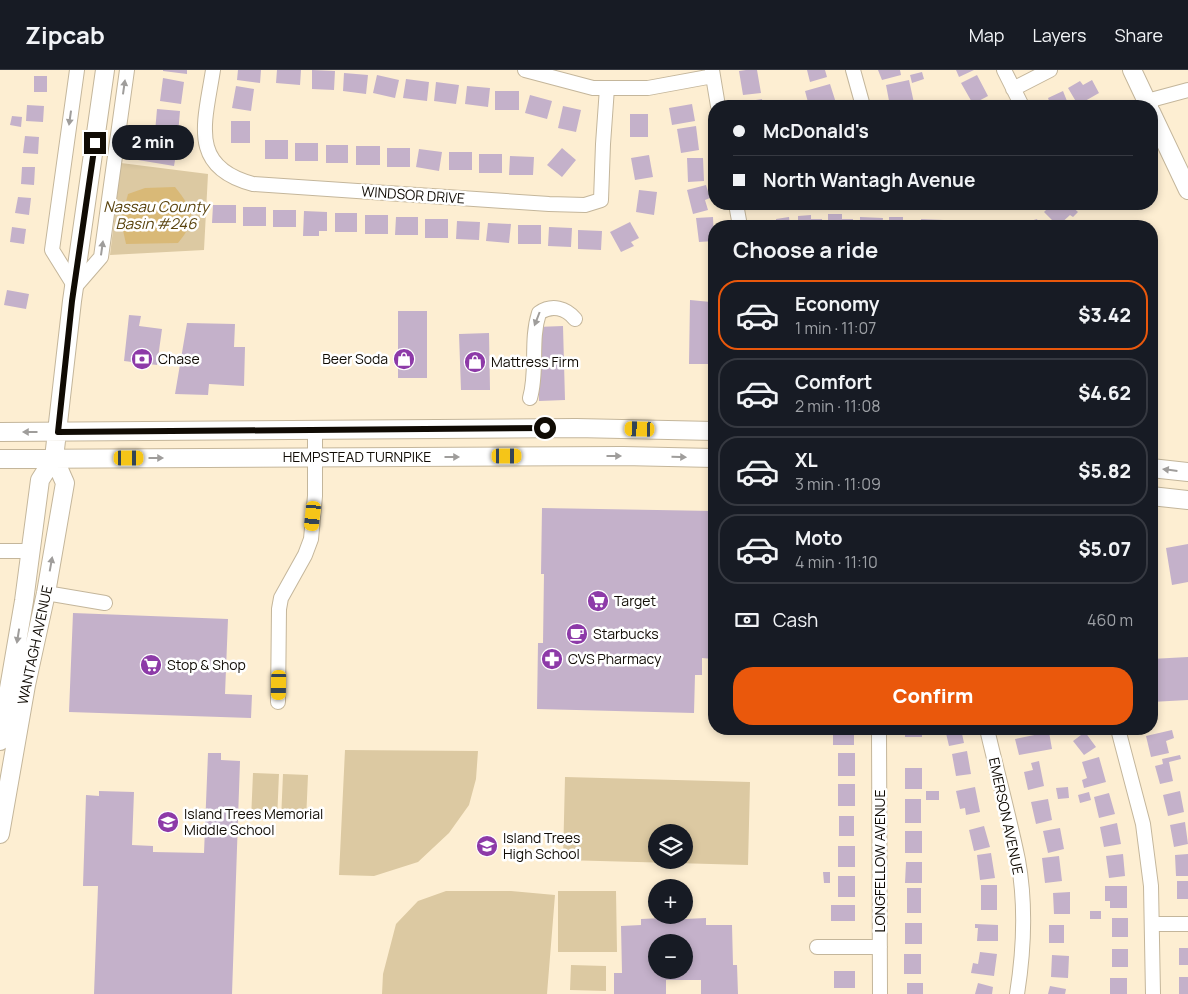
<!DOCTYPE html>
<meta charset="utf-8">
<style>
:root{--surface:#171b24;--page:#242831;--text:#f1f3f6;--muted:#9ea1a6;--line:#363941;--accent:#ea580c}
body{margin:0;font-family:Manrope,sans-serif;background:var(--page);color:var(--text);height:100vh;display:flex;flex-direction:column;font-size:19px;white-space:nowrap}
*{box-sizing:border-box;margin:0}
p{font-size:16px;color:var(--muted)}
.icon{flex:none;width:28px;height:28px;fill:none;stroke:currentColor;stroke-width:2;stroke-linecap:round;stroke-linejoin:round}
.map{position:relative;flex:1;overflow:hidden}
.sheet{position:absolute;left:708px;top:150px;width:450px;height:515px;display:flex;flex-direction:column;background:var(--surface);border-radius:20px;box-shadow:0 2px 8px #0003}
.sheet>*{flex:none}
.top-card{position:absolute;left:708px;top:30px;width:450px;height:110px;border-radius:20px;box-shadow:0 2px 8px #0003;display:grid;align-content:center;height:110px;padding:0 25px;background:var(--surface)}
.tools{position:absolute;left:648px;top:754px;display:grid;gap:10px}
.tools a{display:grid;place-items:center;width:45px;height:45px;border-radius:50%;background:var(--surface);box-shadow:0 2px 8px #0003;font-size:25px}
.end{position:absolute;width:22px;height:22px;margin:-11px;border:6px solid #100b04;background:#fff;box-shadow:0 0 0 2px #fff}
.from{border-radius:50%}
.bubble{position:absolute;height:35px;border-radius:18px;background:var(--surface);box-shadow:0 2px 8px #0003;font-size:16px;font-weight:800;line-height:35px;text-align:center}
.car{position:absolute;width:15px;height:30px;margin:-15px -8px;border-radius:6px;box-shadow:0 0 4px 1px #0007;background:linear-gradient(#f5c518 24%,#345 0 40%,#f5c518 0 76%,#345 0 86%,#f5c518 0)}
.top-card b{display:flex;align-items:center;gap:18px;height:48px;font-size:19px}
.top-card b+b{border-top:1px solid var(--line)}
.top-card i{width:12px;height:12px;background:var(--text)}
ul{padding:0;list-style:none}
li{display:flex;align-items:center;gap:15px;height:70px;margin:0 10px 8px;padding:0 15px;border:2px solid var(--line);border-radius:20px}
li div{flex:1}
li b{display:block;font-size:19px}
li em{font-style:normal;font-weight:800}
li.active{border-color:var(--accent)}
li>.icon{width:45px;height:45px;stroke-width:1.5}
h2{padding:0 25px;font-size:22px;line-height:60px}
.pay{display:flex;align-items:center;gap:12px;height:55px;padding:0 25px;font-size:19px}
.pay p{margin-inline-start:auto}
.cta{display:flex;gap:10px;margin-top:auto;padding:10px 25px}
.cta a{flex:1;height:58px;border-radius:20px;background:var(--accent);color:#fff;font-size:20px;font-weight:800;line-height:58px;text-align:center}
header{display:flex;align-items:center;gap:30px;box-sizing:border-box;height:70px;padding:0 25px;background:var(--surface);border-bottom:1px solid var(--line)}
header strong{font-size:24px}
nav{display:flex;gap:28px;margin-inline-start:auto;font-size:18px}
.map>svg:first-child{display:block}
</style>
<header>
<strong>Zipcab</strong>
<nav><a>Map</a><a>Layers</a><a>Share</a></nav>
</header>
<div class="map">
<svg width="1188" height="924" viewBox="0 0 1188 924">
<rect width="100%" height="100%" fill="#fdeed2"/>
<!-- green -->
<path fill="#dcc9a2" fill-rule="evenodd" d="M121 93 208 104 204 180 110 185Z
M345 680 478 681 476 709 469 735 449 763 418 792 374 806 339 805Z
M253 703 279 704 277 750H251Z
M283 704 308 705 306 751 281 750Z
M565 707 750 712 748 795 563 790ZM656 762H684V790H656Z
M446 821H511L555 825 547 924H382L383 904 396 854 418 831Z
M558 821H616L617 882H558Z
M571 895 606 896V921L570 920Z"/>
<!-- water -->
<path fill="#d9b977" d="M175 117C194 141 197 150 178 173L126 174 121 151 128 124 145 118Z"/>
<!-- building -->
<path fill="#c4b1ca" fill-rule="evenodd" d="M163 0H187V4L163 1Z
M238 0H261L260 13 237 10Z
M277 0H301L300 15 276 13Z
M312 0 335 1 334 20 312 19Z
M746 0H757L761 23 743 25 739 1Z
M807 0H825L827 7 810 12Z
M878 0H900L901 5 882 10Z
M956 0H974L959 7Z
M922 2 924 9 912 13 910 5Z
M344 3 368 5 366 24 343 21Z
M377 5 399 10 395 28 373 23Z
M977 5 988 26 973 34 961 13Z
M34 6H47V22H34Z
M163 8 184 12 181 34 160 31Z
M406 9 429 12 427 31 403 28Z
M909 10 914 33 890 36 886 15Z
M1092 10 1099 23 1078 35 1068 18 1080 11 1083 15Z
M436 12 459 15 456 34 434 31Z
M830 14 837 36H809L805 21Z
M236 16 254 19 251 41 232 38Z
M467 16 490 18 488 37 465 34Z
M495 21H519V40H495Z
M1063 21 1069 36H1051L1048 28Z
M530 25 552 31 547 49 525 43Z
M762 29 763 36H744L743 32Z
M692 34 695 51 672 55 669 38Z
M27 35 44 36 43 52 26 51Z
M563 36 581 40 576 62 558 58Z
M157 39 180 41 178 64 155 62Z
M630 44H648V67H630Z
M12 46 22 47 21 57 10 55Z
M231 51H250V73H231Z
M696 56 699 80 681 83 677 59Z
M25 66 39 67 38 84 23 83Z
M142 67 178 73 174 96 138 90Z
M265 70H288V89H265Z
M295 73H318V91H295Z
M326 75H348V93H326Z
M356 76H380V95H356Z
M387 78H410V97H387Z
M562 78 576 90 562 107 547 95Z
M419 79 442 82 439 101 416 97Z
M449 82H472V100H449Z
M479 84H502V103H479Z
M649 85 653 107 635 110 631 88Z
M510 86 534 87 533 105H509Z
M687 88H703L704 111 688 112Z
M22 97H35L34 115 21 114Z
M706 115 710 128 705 130 708 140 693 144 687 120Z
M639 120 657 122 654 145 636 142Z
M18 127 31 128 29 145 15 143Z
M1052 134 1056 136 1058 134H1069L1078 142 1073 147 1070 145 1058 156 1044 142Z
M213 135H236V153H212Z
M243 137H266V156H243Z
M273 140H296V157H273Z
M304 141 327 142V161H319V166H303Z
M335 143H357V162H335Z
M828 144H842V149H853V156H828Z
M365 145H388V164H365Z
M811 145V149H822L823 156H798V146Z
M396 147H418V165H395Z
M713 147 714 171 699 172 696 148Z
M789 147 790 156H764L776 153V149Z
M860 147 883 148 882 156H860Z
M889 147H903V152H914V156H889Z
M425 149H448V168H425Z
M921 149 944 150V156H921Z
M1037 149 1040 156H1014V154L1026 150 1027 152Z
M951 150H965V156H951Z
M457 151 480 152 479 170 456 169Z
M630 152 639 168 631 172 634 176 621 182 610 162Z
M982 152H1006V156H982Z
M488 153 511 154 509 173 486 171Z
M518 155H541V174H518Z
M12 157 26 159 24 174 10 172Z
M549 157 572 158 571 177 548 176Z
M578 160 602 161 601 180 578 179Z
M7 220 29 224 26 239 4 235Z
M690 230 711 232 710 294H689Z
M398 241H427V308H398Z
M129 245 141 246 139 256 162 259 157 295 124 291Z
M187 253 235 254 234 277H245L244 316 209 314 208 325 175 324Z
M563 256 565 330 539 331 537 257Z
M489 263 490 320H461L459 264Z
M542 438 714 441V589L702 588V605H695L694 643 537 639 538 573H543L544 504H541Z
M1188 474V512L1172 515 1166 478Z
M73 543 228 549 225 624 252 625 251 648 69 642Z
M1188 587V630L1151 632V589Z
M838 659H854V675H833V665H838Z
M905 659H922V667H905Z
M945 659H961L964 673 949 676Z
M1172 660 1174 668 1166 671 1169 683 1151 687 1146 666Z
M1049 662 1052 679 1019 685 1015 669Z
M1085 662 1096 677 1084 685 1073 671Z
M967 681 971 704 956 706 952 684Z
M208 683H221V690L240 691 232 924H94L98 816H83L86 725 99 726V721L134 722 132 775 153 776V782L204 783Z
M838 683H855V706H838Z
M1180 685 1181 689 1169 692 1173 711 1160 714 1155 696 1163 694 1162 689Z
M1099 687 1106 712 1084 718 1082 710 1087 708 1082 692Z
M1039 691 1044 716 1028 720 1024 702 1033 700 1031 693Z
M905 698H922V719H905Z
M838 714H855V736H838Z
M975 717 980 742 966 745 965 738 960 739 956 721Z
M1068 717 1069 728 1058 729 1056 718Z
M926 721H939V730H926Z
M1180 721 1184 742 1168 746 1163 725Z
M1089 722 1091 730 1080 733 1078 725Z
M1109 723 1115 744 1099 748 1094 727Z
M905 729H921V753H905Z
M1048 729 1052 750 1036 754 1031 732Z
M839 746H854V766H839Z
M1185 752 1188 774 1174 777 1170 755Z
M1117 753 1121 774 1104 777 1100 757Z
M984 756 990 777 974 781 969 760Z
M1060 758 1064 779 1048 783 1043 761Z
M905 761H922V783H905Z
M838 776H855V797H838Z
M991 783 995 808 980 810 977 785Z
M1123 784 1125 806 1109 808 1106 786Z
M1188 784V806H1176L1175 785Z
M1059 786 1062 811 1045 813 1042 788Z
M906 792H922V813H905Z
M823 802H830V813H824Z
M838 806H855V827H838Z
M1177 811H1188V829H1177Z
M981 815H997V840H981Z
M1105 816H1127V838H1110V831H1105Z
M907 818H921V843H907Z
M1070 822V844H1054L1053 823Z
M831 835H855V851H831Z
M1090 841H1101V849H1090Z
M662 845H685V849L706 848V855H732L733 895H737L738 924H701V910H666V924H614V903H622L621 856 641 855V849L663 848ZM656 872H684V900H656Z
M1112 848H1128V867H1112Z
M905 853H922V874H905Z
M975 854 998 855V871H977L978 858H975Z
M1049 855H1064V873H1049Z
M1179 878H1188V895H1179Z
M1112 879H1128V897H1112Z
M980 882 997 884 994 906 971 903 973 893 978 894Z
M904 884H921V904H904Z
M1052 885 1069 886 1068 908 1051 907Z
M834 901H855V918H834Z
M1179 907H1188V924H1179Z
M1110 908H1127V924H1110Z
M907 913H923V924H907Z
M978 913 993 917 992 924H975Z
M1050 916 1066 919 1065 924H1048Z"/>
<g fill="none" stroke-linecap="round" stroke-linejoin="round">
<!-- minor casing -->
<g stroke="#c4b69b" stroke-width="16">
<path id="minor" d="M77 0 52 180 75 217 101 187 127 0
M213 0C205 52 188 97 253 114L549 134 585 135 601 130 603 74 607 18
M525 0 593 18H648L713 6
M712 0 718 36
M853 0 863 36
M1004 0 1022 36
M1013 19 1050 0
M1147 31 1188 20
M736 134 740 156
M530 328C538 300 530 271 539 243 552 234 566 238 575 249
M0 481H30
M46 523 105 533
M278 632 279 539 281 528 305 485 311 469 315 426V360
M879 659 880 924
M987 659C997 702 1009 746 1018 790 1026 834 1024 880 1017 924
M1118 659 1143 754 1151 816 1153 924
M1152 854H1188
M817 877H880"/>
</g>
<!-- major casing -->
<g stroke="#c4b69b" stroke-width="20">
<path id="major" d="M1132 0 1149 36
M1151 42 1188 120
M0 362 576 358 714 361
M0 389 623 386 714 388
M1151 398 1188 402
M1151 426 1188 430
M0 671 24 531 40 410 54 388 72 231 105 0
M0 764 26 615 46 523 65 413 54 388"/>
</g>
<!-- minor -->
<use href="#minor" stroke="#fff" stroke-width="14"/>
<!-- major -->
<use href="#major" stroke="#fff" stroke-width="18"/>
</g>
<!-- one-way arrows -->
<defs><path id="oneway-solid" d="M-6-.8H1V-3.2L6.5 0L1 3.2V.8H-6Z" transform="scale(1.25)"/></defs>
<g fill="#9f9d9b">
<use href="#oneway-solid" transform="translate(124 17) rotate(-82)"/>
<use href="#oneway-solid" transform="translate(70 48) rotate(98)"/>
<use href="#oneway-solid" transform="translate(102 178) rotate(-82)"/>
<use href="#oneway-solid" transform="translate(537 249) rotate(111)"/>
<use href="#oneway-solid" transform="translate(30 362) rotate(-180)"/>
<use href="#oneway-solid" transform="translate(614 386)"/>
<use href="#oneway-solid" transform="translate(452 387)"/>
<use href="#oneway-solid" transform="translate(679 387) rotate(1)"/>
<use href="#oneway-solid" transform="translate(156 388)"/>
<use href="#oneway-solid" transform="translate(1170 400) rotate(-173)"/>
<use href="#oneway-solid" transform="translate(51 494) rotate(-80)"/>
<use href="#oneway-solid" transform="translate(18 566) rotate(99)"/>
</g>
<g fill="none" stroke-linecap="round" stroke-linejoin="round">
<!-- route -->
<path stroke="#100b04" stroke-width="6" d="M95 73 72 231 58 362 545 358"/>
</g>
<!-- icons -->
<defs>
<g id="bank-disc" transform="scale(1.125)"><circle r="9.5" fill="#8d3aa8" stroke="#fff"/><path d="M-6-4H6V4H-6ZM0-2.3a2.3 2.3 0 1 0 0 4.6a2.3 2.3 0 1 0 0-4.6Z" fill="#fff"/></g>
<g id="shop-disc" transform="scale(1.125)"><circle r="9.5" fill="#8d3aa8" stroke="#fff"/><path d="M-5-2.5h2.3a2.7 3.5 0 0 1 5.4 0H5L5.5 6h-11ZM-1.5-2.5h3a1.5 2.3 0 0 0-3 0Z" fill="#fff"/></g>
<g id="supermarket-disc" transform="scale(1.125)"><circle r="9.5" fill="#8d3aa8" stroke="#fff"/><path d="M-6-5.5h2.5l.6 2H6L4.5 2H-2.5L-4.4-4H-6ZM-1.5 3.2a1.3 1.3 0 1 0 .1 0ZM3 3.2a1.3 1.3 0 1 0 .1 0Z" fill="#fff"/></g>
<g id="cafe-disc" transform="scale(1.125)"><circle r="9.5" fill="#8d3aa8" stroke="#fff"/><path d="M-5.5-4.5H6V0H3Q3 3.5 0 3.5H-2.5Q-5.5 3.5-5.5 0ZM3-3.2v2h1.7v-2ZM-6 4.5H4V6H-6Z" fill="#fff"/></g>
<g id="pharmacy-disc" transform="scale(1.125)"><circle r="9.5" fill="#8d3aa8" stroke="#fff"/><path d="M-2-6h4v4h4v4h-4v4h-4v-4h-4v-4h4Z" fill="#fff"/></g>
<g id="school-disc" transform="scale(1.125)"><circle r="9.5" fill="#8d3aa8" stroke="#fff"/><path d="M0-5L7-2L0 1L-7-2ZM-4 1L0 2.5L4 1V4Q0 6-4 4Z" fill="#fff"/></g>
</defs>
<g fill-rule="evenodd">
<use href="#bank-disc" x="142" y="289"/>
<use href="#shop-disc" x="404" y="289"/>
<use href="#shop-disc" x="475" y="292"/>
<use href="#supermarket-disc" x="598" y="531"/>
<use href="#cafe-disc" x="577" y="564"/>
<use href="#pharmacy-disc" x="552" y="589"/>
<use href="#supermarket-disc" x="151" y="595"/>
<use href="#school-disc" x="168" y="752"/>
<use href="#school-disc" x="487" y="776"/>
</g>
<g text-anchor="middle" stroke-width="5" stroke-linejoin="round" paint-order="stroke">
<!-- street labels -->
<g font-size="14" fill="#100b04" stroke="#fff">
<text transform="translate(413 125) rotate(4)" y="5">WINDSOR DRIVE</text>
<text x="357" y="392">HEMPSTEAD TURNPIKE</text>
<text transform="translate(35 575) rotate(-78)" y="5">WANTAGH AVENUE</text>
<text transform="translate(1006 746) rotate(78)" y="5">EMERSON AVENUE</text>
<text transform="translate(880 791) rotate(-90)" y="5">LONGFELLOW AVENUE</text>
</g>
<!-- poi labels -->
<g font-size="14" fill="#100b04" stroke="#fff" text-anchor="start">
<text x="158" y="294">Chase</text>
<text x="388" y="294" text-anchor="end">Beer Soda</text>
<text x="491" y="297">Mattress Firm</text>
<text x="614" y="536">Target</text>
<text x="593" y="569">Starbucks</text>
<text x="568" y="594">CVS Pharmacy</text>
<text x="167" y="600">Stop &amp; Shop</text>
<text x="184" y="749">Island Trees Memorial<tspan x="184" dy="16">Middle School</tspan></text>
<text x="503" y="773">Island Trees<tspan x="503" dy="16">High School</tspan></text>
</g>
<!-- water labels -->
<g font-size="15" font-style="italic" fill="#5a440f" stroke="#fff">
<text x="156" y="142">Nassau County<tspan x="156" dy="17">Basin #246</tspan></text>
</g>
</g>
</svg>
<div class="tools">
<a><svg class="icon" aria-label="layers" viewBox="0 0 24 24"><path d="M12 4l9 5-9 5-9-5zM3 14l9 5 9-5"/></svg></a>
<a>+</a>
<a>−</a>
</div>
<i class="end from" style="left:545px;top:358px"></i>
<i class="end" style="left:95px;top:73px"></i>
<div class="bubble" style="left:112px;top:55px;width:82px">2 min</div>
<i class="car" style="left:640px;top:359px;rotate:272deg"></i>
<i class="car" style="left:507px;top:386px;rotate:90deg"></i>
<i class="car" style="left:129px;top:388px;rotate:90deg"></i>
<i class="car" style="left:313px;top:446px;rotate:186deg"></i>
<i class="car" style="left:279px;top:615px;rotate:181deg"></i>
<div class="top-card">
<b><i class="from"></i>McDonald's</b>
<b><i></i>North Wantagh Avenue</b>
</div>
<section class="sheet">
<h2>Choose a ride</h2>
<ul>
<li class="active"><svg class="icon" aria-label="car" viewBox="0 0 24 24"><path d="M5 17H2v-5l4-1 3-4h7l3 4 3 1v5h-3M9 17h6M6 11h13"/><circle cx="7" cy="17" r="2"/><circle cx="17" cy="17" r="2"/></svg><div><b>Economy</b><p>1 min · 11:07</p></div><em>$3.42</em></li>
<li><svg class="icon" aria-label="car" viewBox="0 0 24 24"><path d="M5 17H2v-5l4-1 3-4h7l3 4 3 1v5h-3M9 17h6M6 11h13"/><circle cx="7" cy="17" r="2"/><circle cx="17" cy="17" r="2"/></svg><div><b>Comfort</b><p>2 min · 11:08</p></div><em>$4.62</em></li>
<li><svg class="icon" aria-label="car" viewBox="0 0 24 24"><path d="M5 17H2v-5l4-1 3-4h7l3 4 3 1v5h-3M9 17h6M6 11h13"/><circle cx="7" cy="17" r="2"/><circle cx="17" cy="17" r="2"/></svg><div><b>XL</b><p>3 min · 11:09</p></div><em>$5.82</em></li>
<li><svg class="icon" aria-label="car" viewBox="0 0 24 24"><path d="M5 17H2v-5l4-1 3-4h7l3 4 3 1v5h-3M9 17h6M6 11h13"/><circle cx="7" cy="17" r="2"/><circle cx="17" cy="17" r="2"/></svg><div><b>Moto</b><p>4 min · 11:10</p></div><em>$5.07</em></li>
</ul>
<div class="pay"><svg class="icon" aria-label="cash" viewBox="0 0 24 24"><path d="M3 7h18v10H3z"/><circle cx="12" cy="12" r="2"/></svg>Cash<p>460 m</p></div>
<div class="cta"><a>Confirm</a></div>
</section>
</div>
